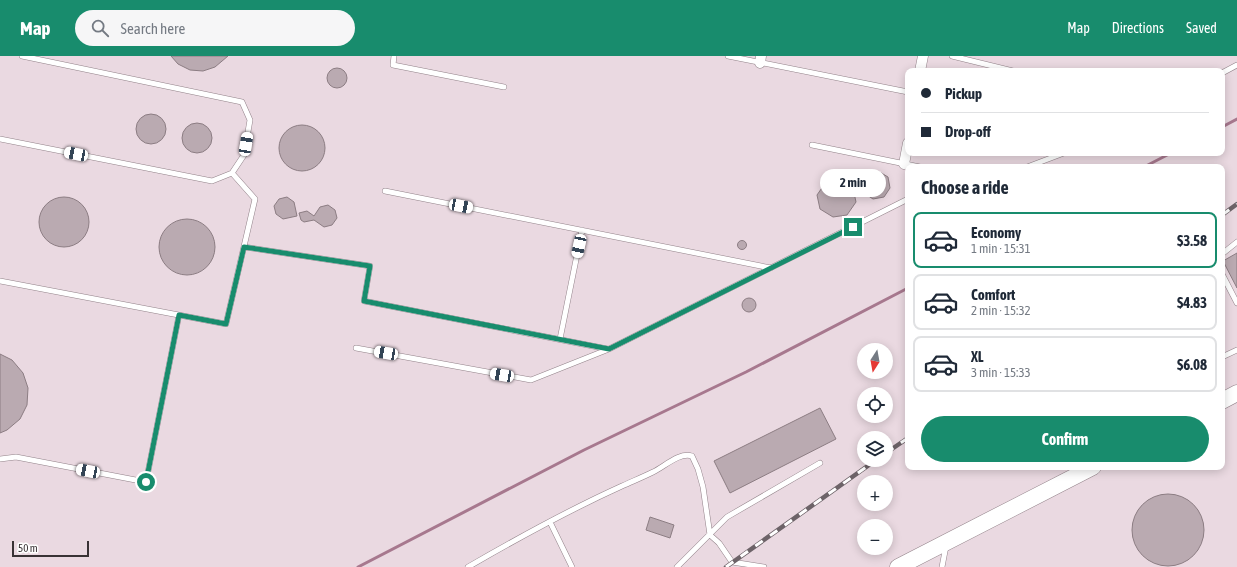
<!DOCTYPE html>
<meta charset="utf-8">
<style>
:root{--surface:#fff;--page:#f6f6f7;--text:#1f2937;--muted:#747a83;--line:#e0e1e3;--accent:#188c6d}
body{margin:0;font-family:"Asap Condensed",sans-serif;background:var(--page);color:var(--text);height:100vh;display:flex;flex-direction:column;font-size:15px;white-space:nowrap}
*{box-sizing:border-box;margin:0}
p{font-size:13px;color:var(--muted)}
.icon{flex:none;width:22px;height:22px;fill:none;stroke:currentColor;stroke-width:2;stroke-linecap:round;stroke-linejoin:round}
.map{position:relative;flex:1;overflow:hidden}
.panel{position:absolute;left:905px;top:108px;width:320px;height:306px;display:flex;flex-direction:column;background:var(--surface);border-radius:8px;box-shadow:0 2px 10px #0003}
.panel>*{flex:none}
.top-card{position:absolute;left:905px;top:12px;width:320px;height:88px;border-radius:8px;box-shadow:0 2px 10px #0003;display:grid;align-content:center;height:88px;padding:0 16px;background:var(--surface)}
.needle{width:26px;rotate:191deg}
.tools{position:absolute;left:857px;top:287px;display:grid;gap:8px}
.tools a{display:grid;place-items:center;width:36px;height:36px;border-radius:50%;background:var(--surface);box-shadow:0 2px 10px #0003;font-size:20px}
.scale{position:absolute;left:12px;bottom:10px;width:77px;box-sizing:border-box;padding-left:4px;border:2px solid #393235;border-top:0;font-size:11px;line-height:14px;white-space:nowrap;color:#393235;-webkit-text-stroke:3px #fff;paint-order:stroke}
.end{position:absolute;width:18px;height:18px;margin:-9px;border:5px solid #188c6d;background:#fff;box-shadow:0 0 0 2px #fff}
.from{border-radius:50%}
.bubble{position:absolute;height:28px;border-radius:14px;background:var(--surface);box-shadow:0 2px 10px #0003;font-size:13px;font-weight:700;line-height:28px;text-align:center}
.car{position:absolute;width:12px;height:24px;margin:-12px -6px;border-radius:5px;box-shadow:0 0 3px 1px #0007;background:linear-gradient(#fff 24%,#345 0 40%,#fff 0 76%,#345 0 86%,#fff 0)}
.top-card b{display:flex;align-items:center;gap:14px;height:38px;font-size:15px}
.top-card b+b{border-top:1px solid var(--line)}
.top-card i{width:10px;height:10px;background:var(--text)}
ul{padding:0;list-style:none}
li{display:flex;align-items:center;gap:12px;height:56px;margin:0 8px 6px;padding:0 8px;border:2px solid var(--line);border-radius:8px}
li div{flex:1}
li b{display:block;font-size:15px}
li em{font-style:normal;font-weight:700}
li.selected{border-color:var(--accent)}
li>.icon{width:36px;height:36px;stroke-width:1.5}
h2{padding:0 16px;font-size:18px;line-height:48px}
.cta{display:flex;gap:8px;margin-top:auto;padding:8px 16px}
.cta a{flex:1;height:46px;border-radius:24px;background:var(--accent);color:#fff;font-size:16px;font-weight:700;line-height:46px;text-align:center}
header{display:flex;align-items:center;gap:24px;box-sizing:border-box;height:56px;padding:0 20px;background:var(--accent);color:#fff}
header strong{font-size:19px}
nav{display:flex;gap:22px;margin-inline-start:auto;font-size:14px}
.search{width:280px;height:36px;background:var(--page);display:flex;align-items:center;gap:10px;box-sizing:border-box;padding:0 14px;border-radius:22px;color:var(--muted);font-size:15px}
.map>svg:first-child{display:block}
</style>
<header>
<strong>Map</strong>
<div class="search"><svg class="icon" aria-label="search" viewBox="0 0 24 24"><circle cx="10" cy="10" r="6"/><path d="M15 15l6 6"/></svg>Search here</div>
<nav><a>Map</a><a>Directions</a><a>Saved</a></nav>
</header>
<div class="map">
<svg width="1237" height="511" viewBox="0 0 1237 511">
<rect width="100%" height="100%" fill="#ead9e1"/>
<g fill="none" stroke-linecap="round" stroke-linejoin="round">
<!-- stream -->
<path stroke="#a7788e" stroke-width="3" d="M1222 71 1237 63
M1144 111 1171 97
M358 511 584 394 746 316 908 232"/>
</g>
<!-- building -->
<path fill="#baaab1" stroke="#8c7d83" d="M171 0H228L215 11 203 15 190 14 178 8Z
M327 22a10 10 0 1 1 20 0a10 10 0 1 1-20 0Z
M136 73a15 15 0 1 1 30 0a15 15 0 1 1-30 0Z
M182 82a15 15 0 1 1 30 0a15 15 0 1 1-30 0Z
M279 92a23 23 0 1 1 46 0a23 23 0 1 1-46 0Z
M878 115 888 121 890 132 884 141 873 143 858 133 868 117Z
M840 124 853 132 856 146 847 159 833 161 820 153 817 139 826 126Z
M39 166a25 25 0 1 1 50 0a25 25 0 1 1-50 0Z
M287 141 294 146 297 160 283 163 276 158 274 150 279 143Z
M328 149 335 154 337 162 332 169 324 171 314 164 304 166 301 164 299 157 307 155 314 160 320 151Z
M159 191a28 28 0 1 1 56 0a28 28 0 1 1-56 0Z
M737.5 189a4.5 4.5 0 1 1 9 0a4.5 4.5 0 1 1-9 0Z
M1237 197V232L1223 205Z
M742 249a7 7 0 1 1 14 0a7 7 0 1 1-14 0Z
M0 298 12 304 23 317 28 332 27 349 20 363 7 374 0 377Z
M820 352 836 383 730 437 714 405Z
M1132 474a36 36 0 1 1 72 0a36 36 0 1 1-72 0Z
M650 461 674 469 670 482 646 474Z"/>
<g fill="none" stroke-linecap="round" stroke-linejoin="round">
<!-- lane casing -->
<g stroke="#928289" stroke-width="6">
<path id="lane" d="M394 0 393 9 504 31
M728 0 908 36
M952 0 1013 15
M1222 17 1237 9
M0 83 212 125 232 117 244 99 250 64 242 46 22 0
M812 89 920 111
M1027 111 1064 97
M385 135 771 212
M244 191 370 210 364 245 608 293
M1222 198 1237 186
M1222 218 1237 247
M0 225 226 268 255 143 232 117
M560 283 582 174
M356 292 531 324 609 293 908 143
M1222 301 1237 294
M0 403 16 401 146 426 179 259
M550 466 572 511
M468 511C518 482 569 454 622 430 633 425 643 421 653 416 664 411 679 396 692 400L698 413 703 431 710 479 719 487 732 506 764 511
M677 511 727 461 820 407
M942 511 946 490"/>
</g>
<!-- street casing -->
<g stroke="#928289" stroke-width="11">
<path id="street" d="M760 7 761 0
M920 15 923 0
M904 108 908 87"/>
</g>
<!-- primary casing -->
<g stroke="#928289" stroke-width="17">
<path id="primary" d="M1222 345 1237 337
M898 511 1093 411"/>
</g>
<!-- lane -->
<use href="#lane" stroke="#fff" stroke-width="5"/>
<!-- street -->
<use href="#street" stroke="#fff" stroke-width="10"/>
<!-- primary -->
<use href="#primary" stroke="#fff" stroke-width="16"/>
<!-- rail casing -->
<g stroke="#6d6368" stroke-width="4.5">
<path id="rail" d="M1222 159 1237 148
M886 397 908 382
M726 511 876 404"/>
</g>
<!-- rail -->
<use href="#rail" stroke="#fff" stroke-width="3" stroke-dasharray="9" stroke-linecap="butt"/>
</g>
<g fill="none" stroke-linecap="round" stroke-linejoin="round">
<!-- route -->
<path stroke="#188c6d" stroke-width="5" d="M146 426 179 259 226 268 244 191 370 210 364 245 609 293 853 171"/>
</g>
</svg>
<div class="tools">
<a><svg class="needle" viewBox="-14 -14 28 28"><path d="M0-13l5 13h-10z" fill="#e53935"/><path d="M0 13l5-13h-10z" fill="#747a83"/></svg></a>
<a><svg class="icon" aria-label="locate" viewBox="0 0 24 24"><circle cx="12" cy="12" r="6"/><path d="M12 2v4M12 18v4M2 12h4M18 12h4"/></svg></a>
<a><svg class="icon" aria-label="layers" viewBox="0 0 24 24"><path d="M12 4l9 5-9 5-9-5zM3 14l9 5 9-5"/></svg></a>
<a>+</a>
<a>−</a>
</div>
<div class="scale">50 m</div>
<i class="end from" style="left:146px;top:426px"></i>
<i class="end" style="left:853px;top:171px"></i>
<div class="bubble" style="left:820px;top:113px;width:66px">2 min</div>
<i class="car" style="left:246px;top:88px;rotate:9deg"></i>
<i class="car" style="left:76px;top:98px;rotate:281deg"></i>
<i class="car" style="left:461px;top:150px;rotate:101deg"></i>
<i class="car" style="left:579px;top:190px;rotate:192deg"></i>
<i class="car" style="left:386px;top:297px;rotate:280deg"></i>
<i class="car" style="left:502px;top:319px;rotate:280deg"></i>
<i class="car" style="left:88px;top:415px;rotate:281deg"></i>
<div class="top-card">
<b><i class="from"></i>Pickup</b>
<b><i></i>Drop-off</b>
</div>
<section class="panel">
<h2>Choose a ride</h2>
<ul>
<li class="selected"><svg class="icon" aria-label="car" viewBox="0 0 24 24"><path d="M5 17H2v-5l4-1 3-4h7l3 4 3 1v5h-3M9 17h6M6 11h13"/><circle cx="7" cy="17" r="2"/><circle cx="17" cy="17" r="2"/></svg><div><b>Economy</b><p>1 min · 15:31</p></div><em>$3.58</em></li>
<li><svg class="icon" aria-label="car" viewBox="0 0 24 24"><path d="M5 17H2v-5l4-1 3-4h7l3 4 3 1v5h-3M9 17h6M6 11h13"/><circle cx="7" cy="17" r="2"/><circle cx="17" cy="17" r="2"/></svg><div><b>Comfort</b><p>2 min · 15:32</p></div><em>$4.83</em></li>
<li><svg class="icon" aria-label="car" viewBox="0 0 24 24"><path d="M5 17H2v-5l4-1 3-4h7l3 4 3 1v5h-3M9 17h6M6 11h13"/><circle cx="7" cy="17" r="2"/><circle cx="17" cy="17" r="2"/></svg><div><b>XL</b><p>3 min · 15:33</p></div><em>$6.08</em></li>
</ul>
<div class="cta"><a>Confirm</a></div>
</section>
</div>
